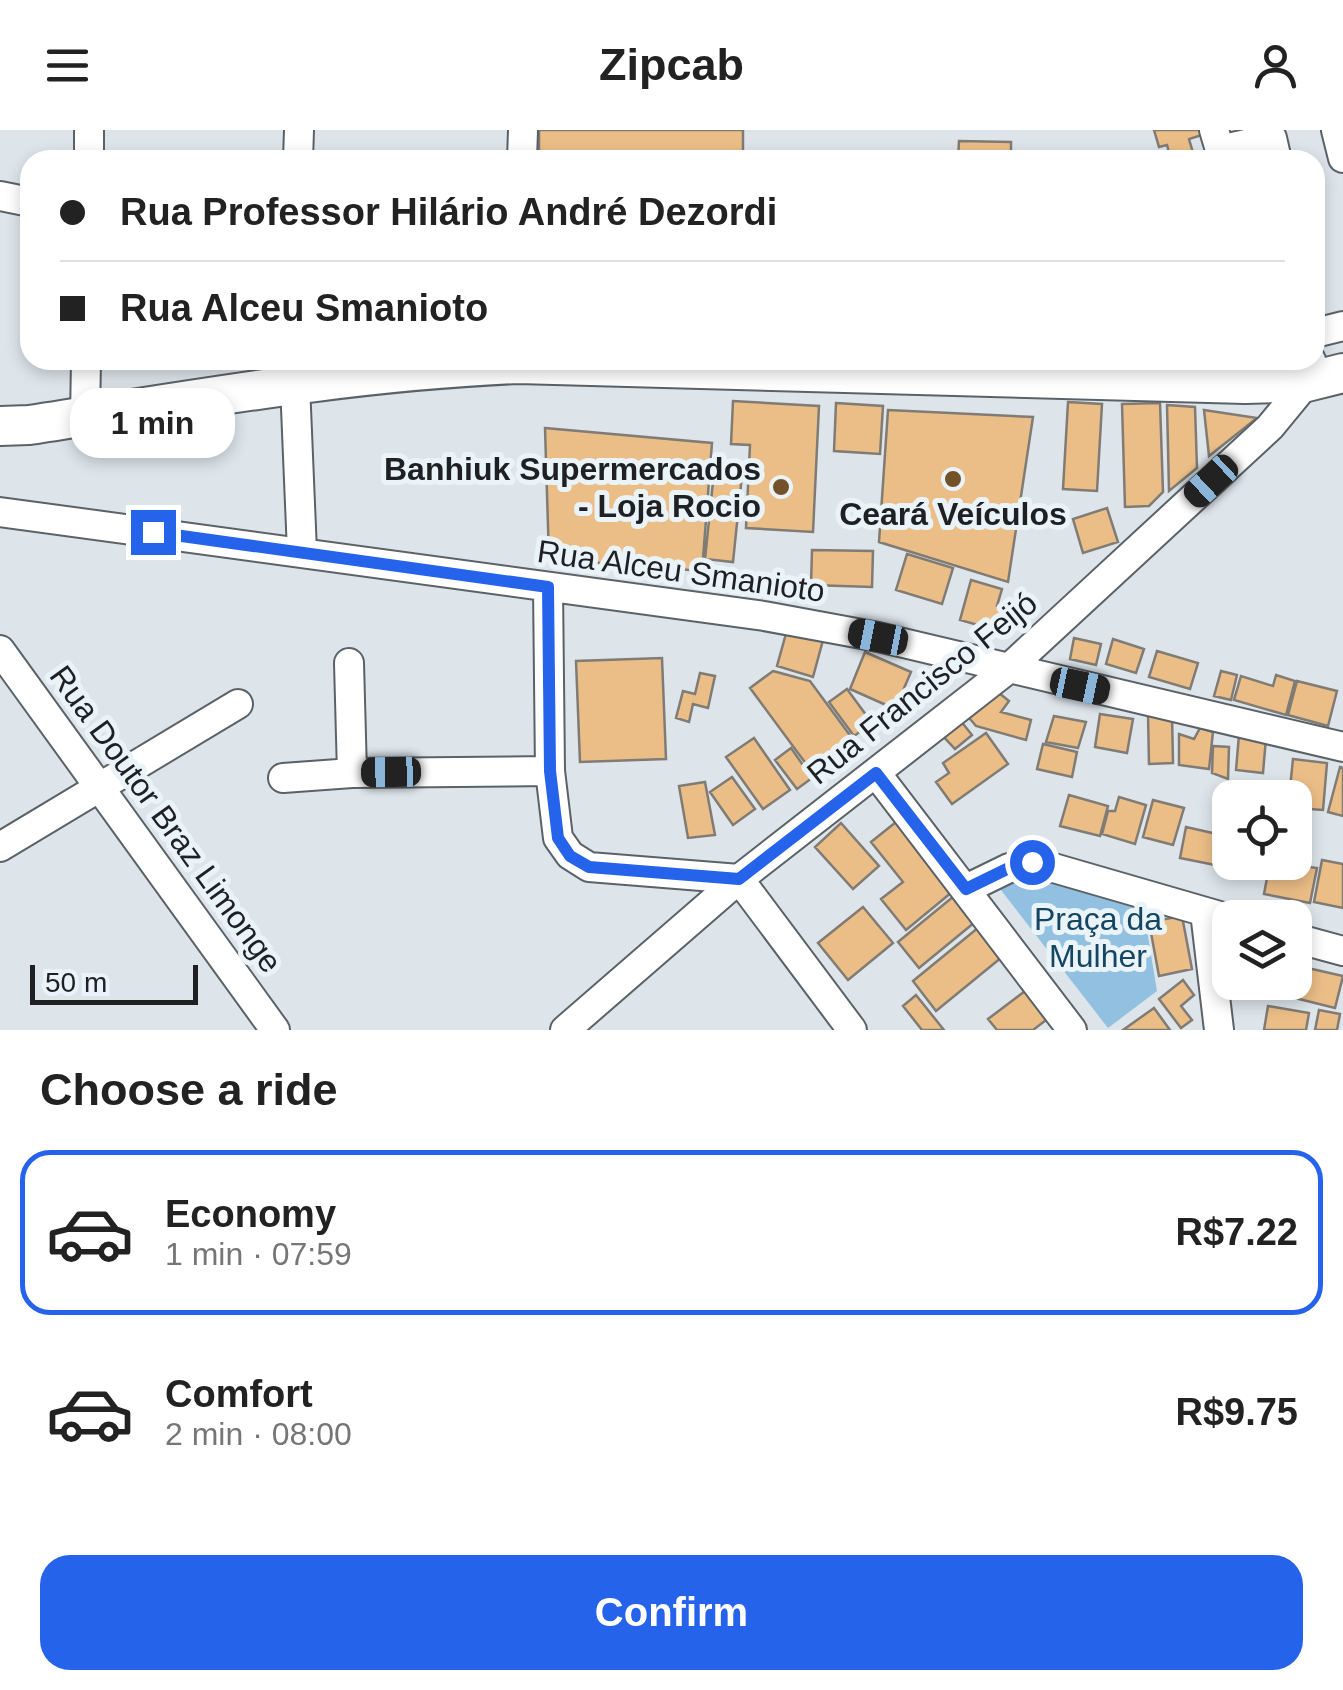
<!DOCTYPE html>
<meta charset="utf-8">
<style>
:root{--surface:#fff;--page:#f2f2f2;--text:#222;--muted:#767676;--line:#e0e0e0;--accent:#2563eb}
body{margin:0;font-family:Helvetica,sans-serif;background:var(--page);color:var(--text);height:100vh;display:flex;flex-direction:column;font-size:38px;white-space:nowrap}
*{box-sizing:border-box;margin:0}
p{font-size:32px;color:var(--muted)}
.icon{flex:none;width:55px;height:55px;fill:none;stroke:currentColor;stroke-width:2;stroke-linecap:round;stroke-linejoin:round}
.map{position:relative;height:900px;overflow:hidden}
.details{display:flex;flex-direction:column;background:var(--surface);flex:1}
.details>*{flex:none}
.guide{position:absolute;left:20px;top:20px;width:1305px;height:220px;border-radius:30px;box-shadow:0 5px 15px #0003;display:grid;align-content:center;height:220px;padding:0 40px;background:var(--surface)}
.buttons{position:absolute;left:1212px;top:650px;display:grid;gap:20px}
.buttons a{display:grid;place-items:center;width:100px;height:100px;border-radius:20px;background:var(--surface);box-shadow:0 5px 15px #0003;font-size:50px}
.scale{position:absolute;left:30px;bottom:25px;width:168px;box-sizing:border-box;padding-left:10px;border:5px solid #1e2023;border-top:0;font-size:28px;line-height:35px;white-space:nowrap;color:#1e2023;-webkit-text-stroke:8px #eaf3f8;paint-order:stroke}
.end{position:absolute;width:45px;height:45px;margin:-22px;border:12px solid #2563eb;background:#fff;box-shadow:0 0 0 5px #fff}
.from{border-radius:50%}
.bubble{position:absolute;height:70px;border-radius:30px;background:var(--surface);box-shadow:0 5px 15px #0003;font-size:32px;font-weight:700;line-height:70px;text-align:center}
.car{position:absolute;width:30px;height:60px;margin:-30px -15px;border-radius:12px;box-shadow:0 0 8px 2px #0007;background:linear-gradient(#222 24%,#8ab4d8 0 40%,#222 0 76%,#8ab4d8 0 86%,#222 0)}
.guide b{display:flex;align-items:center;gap:35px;height:95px;font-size:38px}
.guide b+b{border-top:2px solid var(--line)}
.guide i{width:25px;height:25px;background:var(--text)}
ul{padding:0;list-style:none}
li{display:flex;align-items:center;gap:30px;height:165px;margin:0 20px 15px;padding:0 20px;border:5px solid transparent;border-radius:30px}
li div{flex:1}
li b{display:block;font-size:38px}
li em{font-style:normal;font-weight:700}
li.selected{border-color:var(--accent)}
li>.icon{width:90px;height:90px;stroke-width:1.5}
h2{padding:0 40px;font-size:45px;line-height:120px}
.primary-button{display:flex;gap:20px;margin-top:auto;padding:20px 40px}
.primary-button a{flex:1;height:115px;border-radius:30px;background:var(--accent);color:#fff;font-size:40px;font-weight:700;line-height:115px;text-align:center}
header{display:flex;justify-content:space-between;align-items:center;height:130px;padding:0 40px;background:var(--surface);font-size:45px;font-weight:700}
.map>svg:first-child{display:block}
</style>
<header><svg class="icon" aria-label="menu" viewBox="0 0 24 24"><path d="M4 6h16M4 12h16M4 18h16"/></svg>Zipcab<svg class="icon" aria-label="person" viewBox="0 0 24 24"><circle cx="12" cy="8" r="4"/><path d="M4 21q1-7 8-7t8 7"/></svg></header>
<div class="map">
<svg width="1343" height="900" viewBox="0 0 1343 900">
<rect width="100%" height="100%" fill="#dde5eb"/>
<!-- green -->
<path fill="#92c0e0" d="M1039 740 1142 770 1157 861 1108 898 997 755Z"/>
<!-- building -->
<path fill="#ecbe87" stroke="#807b74" stroke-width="2.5" d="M539 0H743V30H539Z
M1154 0H1200L1202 5 1189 9 1194 26 1205 22 1208 30H1171L1167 15 1159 17Z
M959 11 1011 12V30H958Z
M733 271 819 276 813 402 746 398 750 315 731 314Z
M1068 272 1102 274 1097 361 1063 359Z
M836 273 883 276 880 324 834 321Z
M1160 273 1163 362 1149 376 1125 377 1122 274Z
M1167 275 1195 277 1197 338 1169 361Z
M888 280 1033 287 1008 452 879 412Z
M1204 280 1257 288 1209 326Z
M545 298 712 313 702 441 549 429Z
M714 342 742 345 733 432 705 429Z
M1107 378 1118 412 1083 423 1073 389Z
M812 420 873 421 872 457 811 455Z
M907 424 953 438 942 474 896 460Z
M971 450 1002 459 997 476 1020 483 999 501 960 490Z
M787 500 823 510 813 547 777 536Z
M1074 508 1101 514 1096 535 1070 529Z
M1113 509 1144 519 1136 543 1106 534Z
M1157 521 1198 533 1190 559 1149 547Z
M865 522 911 542 895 579 850 559Z
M662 528 666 629 580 632 576 531Z
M773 541 810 551 860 619 818 650 750 558Z
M1221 541 1237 545 1231 570 1214 566Z
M700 543 715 546 708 578 693 574 689 592 676 588 683 561 695 564Z
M1276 545 1295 551 1286 585 1234 570 1241 546 1273 556Z
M1297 551 1337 561 1328 596 1288 585Z
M847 559 872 593 854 606 829 572Z
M994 559 1009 571 1001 582 1031 590 1026 610 976 596 965 583Z
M1100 584 1133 589 1127 623 1095 617Z
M1148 585H1172L1173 633 1149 634Z
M1054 586 1086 592 1078 618 1046 612Z
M960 590 972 605 955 619 942 605Z
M1200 598 1213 602 1209 639 1179 635V604L1194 609Z
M986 603 1008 634 952 674 936 652 949 643 943 633Z
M1239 605 1266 608 1263 643 1236 640Z
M754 608 790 660 763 679 726 627Z
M1043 614 1077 622 1072 647 1037 639Z
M1213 616 1229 617 1228 649 1212 643Z
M791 618 812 648 797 659 775 630Z
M1293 629 1327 633 1323 680 1295 678V668H1289Z
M1340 637 1343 638V686L1328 682Z
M732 647 755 679 733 695 710 662Z
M705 652 715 705 688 708 679 656Z
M1069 665 1108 676 1100 706 1060 696Z
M1119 667 1146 675 1135 714 1102 704 1108 681H1115Z
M1153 670 1184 678 1173 715 1143 707Z
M896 692 952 762 906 800 881 769 903 752 871 712Z
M841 693 879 736 853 759 815 717Z
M1186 697 1226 706 1220 736 1180 728Z
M1322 730 1343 734V778L1314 772Z
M1270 732 1317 738 1310 773 1264 764Z
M954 766 975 792 919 838 898 812Z
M863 777 893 813 848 850 818 813Z
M1182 786 1192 839 1159 846 1149 792Z
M979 797 1002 827 936 881 913 851Z
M1299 836 1343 846 1335 878 1291 867Z
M1183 850 1194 865 1181 876 1192 890 1181 898 1159 869Z
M1251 852H1285L1282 868 1249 861Z
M1029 858 1050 887 1033 900H997L988 889Z
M916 865 944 900H922L903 876Z
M1268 876 1309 883 1306 900H1264Z
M1154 878 1170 900H1123Z
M1319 880 1340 884 1337 900H1315Z"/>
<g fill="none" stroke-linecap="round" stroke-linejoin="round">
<!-- minor casing -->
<g stroke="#5b6267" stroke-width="32">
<path id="minor" d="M1214 0 1220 20 1272 8 1277 30
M1336 0 1343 28
M89 30V0
M298 30 299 0
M522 30 523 0
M0 66 30 72
M1315 203 1343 196
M294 230 302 422
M85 287 86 230
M0 382 764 486 878 507 1343 617
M548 457 550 641 558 708 570 725 589 737 739 749 852 900
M0 520 275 900
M349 533 352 643
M876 643 1072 900
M283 648 352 643 550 641
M0 717 238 574
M966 759 1009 738 1033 732 1230 789
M1205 782 1219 900
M1295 808 1343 821
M565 900 739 749 1007 540 1270 297 1307 252 1311 230"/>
</g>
<!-- secondary casing -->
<g stroke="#5b6267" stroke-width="42">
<path id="secondary" d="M0 296 29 295C193 270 351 241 518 234L1245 254 1307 252 1343 243"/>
</g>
<!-- minor -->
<use href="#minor" stroke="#fff" stroke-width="28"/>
<!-- secondary -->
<use href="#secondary" stroke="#fff" stroke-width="38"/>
</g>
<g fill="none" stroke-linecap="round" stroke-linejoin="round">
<!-- route -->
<path stroke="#2563eb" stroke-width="12" d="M153 402 548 457 550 641 558 708 570 726 589 737 739 749 876 643 966 759 1009 738 1032 732"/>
</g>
<!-- markers -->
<g fill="#735229" stroke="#eaf3f8" stroke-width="4">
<circle cx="953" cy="349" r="10"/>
<circle cx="781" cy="357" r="10"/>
</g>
<g text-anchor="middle" stroke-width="10" stroke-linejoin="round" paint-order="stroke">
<!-- poi labels -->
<g font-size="32" font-weight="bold" fill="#1e2023" stroke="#eaf3f8" text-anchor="end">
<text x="761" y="350">Banhiuk Supermercados<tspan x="761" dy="37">- Loja Rocio</tspan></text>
<text x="953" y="395" text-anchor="middle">Ceará Veículos</text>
</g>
<!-- street labels -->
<g font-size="32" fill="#1e2023" stroke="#eaf3f8">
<text transform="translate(681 441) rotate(8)" y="11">Rua Alceu Smanioto</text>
<text transform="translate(922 558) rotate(-39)" y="11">Rua Francisco Feijó</text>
<text transform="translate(166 689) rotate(54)" y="11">Rua Doutor Braz Limonge</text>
</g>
<!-- park labels -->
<g font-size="32" fill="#144562" stroke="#eaf3f8">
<text x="1098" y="800">Praça da<tspan x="1098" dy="37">Mulher</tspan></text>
</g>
</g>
</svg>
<div class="buttons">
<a><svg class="icon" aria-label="locate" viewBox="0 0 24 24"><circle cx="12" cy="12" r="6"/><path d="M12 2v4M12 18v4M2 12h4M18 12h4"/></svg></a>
<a><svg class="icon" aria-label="layers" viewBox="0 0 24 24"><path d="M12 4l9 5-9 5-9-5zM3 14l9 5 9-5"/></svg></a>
</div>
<div class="scale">50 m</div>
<i class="end from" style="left:1032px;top:732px"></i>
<i class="end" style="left:153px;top:402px"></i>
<div class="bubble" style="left:70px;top:258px;width:165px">1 min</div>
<i class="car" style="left:1211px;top:351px;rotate:227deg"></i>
<i class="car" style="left:878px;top:507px;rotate:281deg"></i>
<i class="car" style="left:1080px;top:556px;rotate:102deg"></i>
<i class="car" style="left:391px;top:642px;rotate:269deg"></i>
<div class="guide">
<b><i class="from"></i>Rua Professor Hilário André Dezordi</b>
<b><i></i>Rua Alceu Smanioto</b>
</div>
</div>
<section class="details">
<h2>Choose a ride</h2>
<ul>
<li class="selected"><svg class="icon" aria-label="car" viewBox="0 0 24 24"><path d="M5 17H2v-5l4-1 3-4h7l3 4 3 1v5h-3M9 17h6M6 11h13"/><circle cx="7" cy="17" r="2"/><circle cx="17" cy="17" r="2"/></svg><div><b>Economy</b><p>1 min · 07:59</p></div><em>R$7.22</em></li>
<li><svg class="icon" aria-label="car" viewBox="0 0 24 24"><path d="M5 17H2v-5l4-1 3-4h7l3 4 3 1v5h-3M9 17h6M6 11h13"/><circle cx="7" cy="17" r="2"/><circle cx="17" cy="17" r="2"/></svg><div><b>Comfort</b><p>2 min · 08:00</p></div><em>R$9.75</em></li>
</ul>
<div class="primary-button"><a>Confirm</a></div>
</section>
